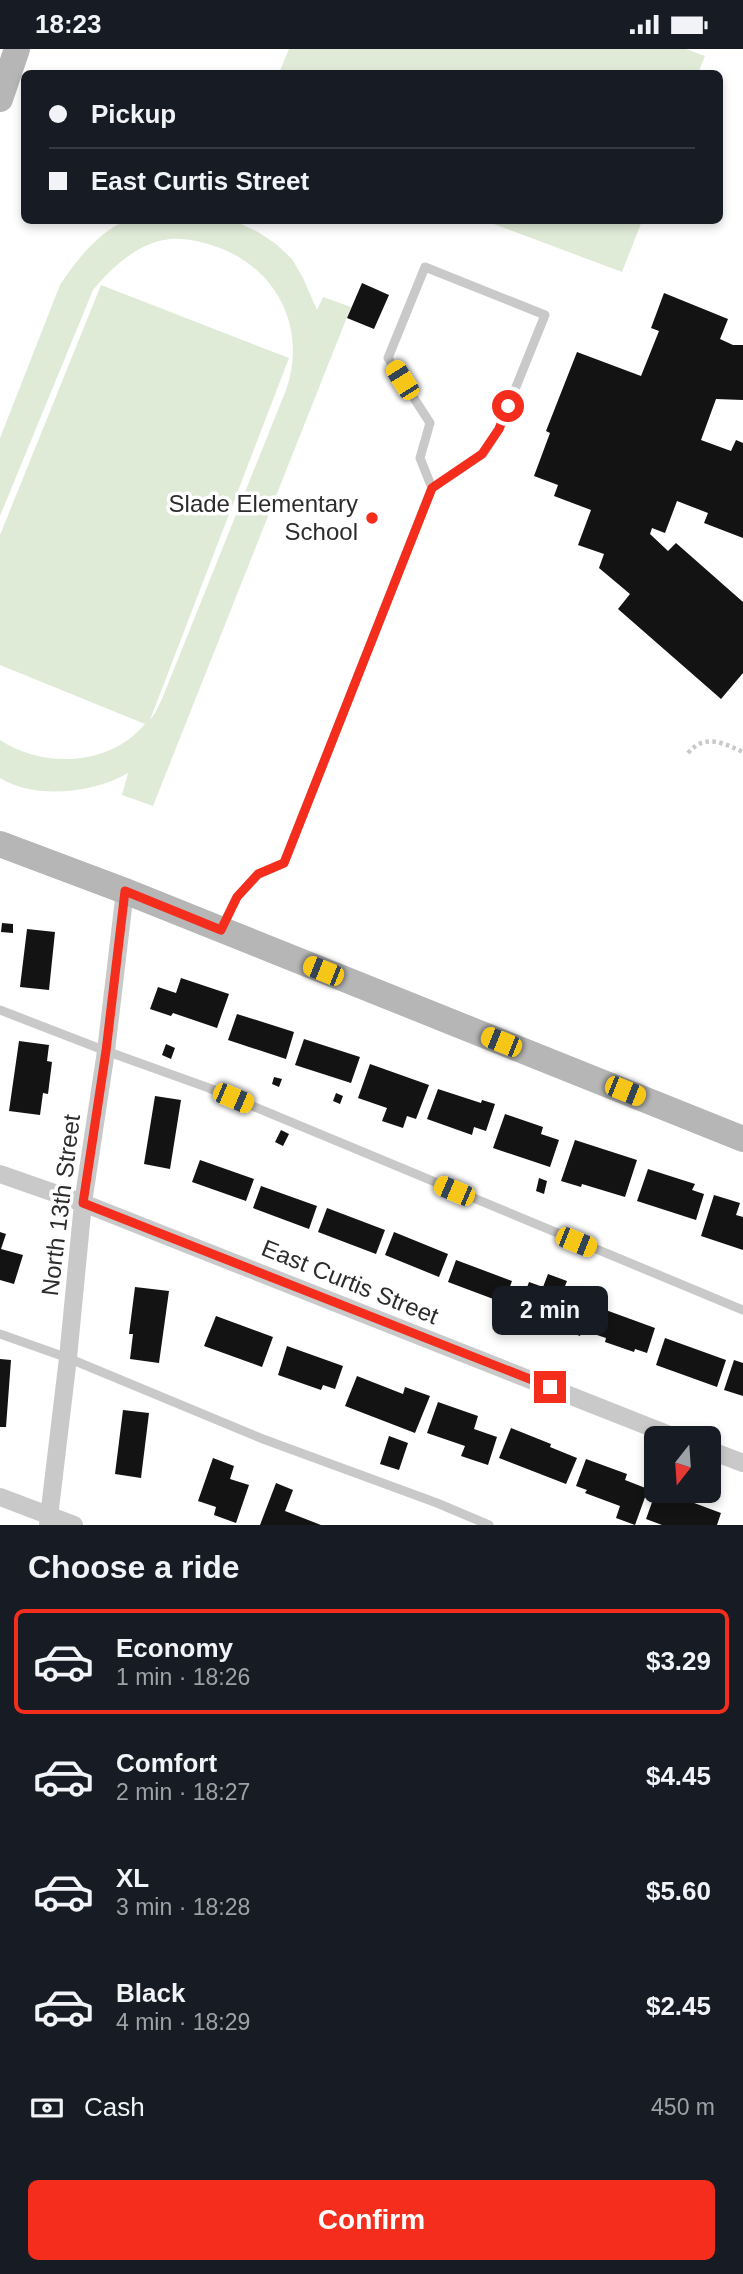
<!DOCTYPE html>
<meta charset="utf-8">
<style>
:root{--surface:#171b24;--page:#242831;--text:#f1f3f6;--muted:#9ea1a6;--line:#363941;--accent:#f42d1c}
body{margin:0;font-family:Arial,sans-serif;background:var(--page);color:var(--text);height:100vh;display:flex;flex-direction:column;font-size:26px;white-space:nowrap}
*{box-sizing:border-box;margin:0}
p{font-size:23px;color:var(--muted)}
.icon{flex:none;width:38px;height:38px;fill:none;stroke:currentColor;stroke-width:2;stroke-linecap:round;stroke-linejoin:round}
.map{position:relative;height:1476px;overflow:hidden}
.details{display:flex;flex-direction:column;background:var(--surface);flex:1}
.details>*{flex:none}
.top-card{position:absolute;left:21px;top:21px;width:702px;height:154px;border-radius:10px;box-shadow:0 4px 10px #0003;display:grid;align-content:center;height:154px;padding:0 28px;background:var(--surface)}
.needle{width:46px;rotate:197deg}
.fabs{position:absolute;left:644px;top:1377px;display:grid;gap:14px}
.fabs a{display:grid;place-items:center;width:77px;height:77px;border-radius:10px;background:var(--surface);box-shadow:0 4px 10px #0003;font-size:35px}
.end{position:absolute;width:32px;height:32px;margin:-16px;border:9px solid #f42d1c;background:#fff;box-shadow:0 0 0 4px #fff}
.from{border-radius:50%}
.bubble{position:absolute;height:49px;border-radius:10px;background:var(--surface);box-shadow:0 4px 10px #0003;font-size:23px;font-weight:700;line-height:49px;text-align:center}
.car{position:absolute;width:21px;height:42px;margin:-21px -10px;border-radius:9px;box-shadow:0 0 5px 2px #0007;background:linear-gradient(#f5c518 24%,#345 0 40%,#f5c518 0 76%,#345 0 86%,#f5c518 0)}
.top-card b{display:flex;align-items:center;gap:24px;height:66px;font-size:26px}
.top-card b+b{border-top:2px solid var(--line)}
.top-card i{width:18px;height:18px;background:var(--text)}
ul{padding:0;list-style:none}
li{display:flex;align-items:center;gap:21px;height:105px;margin:0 14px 10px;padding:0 14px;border:4px solid transparent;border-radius:10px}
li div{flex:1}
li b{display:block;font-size:26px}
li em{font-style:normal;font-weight:700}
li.active{border-color:var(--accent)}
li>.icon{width:63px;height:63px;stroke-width:1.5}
h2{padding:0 28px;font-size:32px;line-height:84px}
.pay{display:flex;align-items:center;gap:18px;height:77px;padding:0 28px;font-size:26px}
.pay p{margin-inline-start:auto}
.action{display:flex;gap:14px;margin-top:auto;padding:14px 28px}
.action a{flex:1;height:80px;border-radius:10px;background:var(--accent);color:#fff;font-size:28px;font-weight:700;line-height:80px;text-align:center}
.status{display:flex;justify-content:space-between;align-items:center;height:49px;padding:0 35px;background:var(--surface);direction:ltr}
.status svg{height:19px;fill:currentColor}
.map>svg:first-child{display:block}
</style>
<div class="status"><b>18:23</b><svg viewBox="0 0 49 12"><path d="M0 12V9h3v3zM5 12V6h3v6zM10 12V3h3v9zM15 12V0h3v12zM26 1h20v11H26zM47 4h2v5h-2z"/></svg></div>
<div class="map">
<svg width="743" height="1476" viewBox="0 0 743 1476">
<rect width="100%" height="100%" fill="#fff"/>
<!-- green -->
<path fill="#dfebd7" d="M289 0H686L705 7 698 24H279Z
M126 172H234L258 183 276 195 292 210 303 229 317 261 323 248 351 258 153 757 122 746 128 724C94 744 35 751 0 729V691C44 720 110 717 145 675L0 616V486L101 236 289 309 150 671 155 664 162 650 286 341C309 276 273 213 208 195 196 192 184 189 171 190 140 192 112 218 93 241L0 467V389L60 236C74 214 100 181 126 172Z
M486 172H642L622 223Z"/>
<!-- building -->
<path fill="#131313" d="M362 234 389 246 374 280 347 269Z
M664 244 728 270 720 290 733 296H743V351L716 350 701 391 731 402 736 391 743 394V489L704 474 708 464 677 452 665 484 652 479 650 485 668 502 676 494 743 553V624L721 650 618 560 630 545 599 519 604 505 578 496 591 461 554 447 558 436 534 427 550 384 546 382 577 303 641 327 659 282 651 279Z
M2 874 13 875V884L1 883Z
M27 880 55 883 49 941 20 938Z
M181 929 229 945 217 979 173 964 171 967 150 960 158 938 176 944Z
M237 965 294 983 286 1010 228 991Z
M304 990 360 1008 351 1034 295 1016Z
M19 992 49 996 47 1012 52 1013 48 1045 43 1044 40 1066 9 1062Z
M166 995 175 999 171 1010 162 1006Z
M370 1015 429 1036 416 1070 407 1067 403 1079 382 1072 387 1059 358 1049Z
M274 1028 282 1030 279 1038 272 1035Z
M438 1040 481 1054 482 1051 495 1055 486 1082 474 1078 472 1086 427 1070Z
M336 1044 343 1047 340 1055 333 1052Z
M155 1047 181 1051 170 1120 144 1115Z
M505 1065 543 1078 541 1085 559 1091 550 1118 493 1099Z
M281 1081 289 1085 283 1097 275 1093Z
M575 1091 637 1111 625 1148 582 1135 581 1138 561 1132Z
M200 1111 254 1130 246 1152 192 1133Z
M648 1120 695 1135 692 1141 704 1145 696 1171 637 1152Z
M539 1129 547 1132 544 1145 536 1142Z
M261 1137 317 1157 309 1180 253 1159Z
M714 1146 740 1154 736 1166 743 1168V1201L701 1187Z
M327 1159 385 1181 376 1205 318 1183Z
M0 1183 6 1185 1 1200 23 1206 14 1235 0 1231Z
M394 1183 448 1205 439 1228 385 1206Z
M456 1211 512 1232 504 1254 448 1233Z
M548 1225 567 1232 562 1245 592 1256 580 1287 518 1263 529 1233 543 1238Z
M135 1238 169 1242 159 1314 130 1310 133 1285H129Z
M603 1260 655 1279 647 1304 635 1300 634 1303 605 1293 606 1289 594 1285Z
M216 1267 273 1288 262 1318 204 1297Z
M665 1289 726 1311 717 1338 656 1316Z
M287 1297 343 1317 335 1340 323 1336 321 1341 278 1326Z
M0 1310 11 1311 6 1378H0Z
M734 1311 743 1314V1347L724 1341Z
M357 1327 403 1345 405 1338 430 1347 415 1384 345 1357Z
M438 1353 478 1367 474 1380 497 1388 488 1416 461 1407 465 1397 427 1384Z
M123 1361 149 1364 141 1429 115 1425Z
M511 1379 551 1395 550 1398 577 1409 566 1435 499 1409Z
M389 1387 408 1394 399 1421 380 1415Z
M213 1409 234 1417 230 1430 249 1436 236 1474 214 1466 216 1458 198 1452Z
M586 1410 627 1425 625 1431 648 1440 635 1476 616 1469 620 1457 585 1444 587 1441 576 1437Z
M276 1434 293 1441 285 1462 321 1476H260Z
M656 1442H662L721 1464 717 1476H662L646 1470Z"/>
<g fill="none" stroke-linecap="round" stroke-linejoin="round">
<!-- path -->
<path stroke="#c9c9c9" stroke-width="4.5" stroke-dasharray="3.5 3.5" stroke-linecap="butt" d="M688 704C705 684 723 694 743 703"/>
<!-- lane -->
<path stroke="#c9c9c9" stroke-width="9" d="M222 878 237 848 258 826 284 814 432 439 483 405 499 380 545 266 425 218 388 309 430 374 420 409 432 439
M0 961 106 1002 209 1039 743 1261
M0 1285 68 1309 263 1390 437 1454 489 1476"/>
<!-- street -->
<path stroke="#c9c9c9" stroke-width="18" d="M0 1125 83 1154 680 1390
M709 1401 743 1414
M0 1448 74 1476
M48 1476 68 1309 83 1154 106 1002 125 842"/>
<!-- secondary -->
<path stroke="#b6b6b6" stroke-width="26" d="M0 50 17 0
M0 795 125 842 743 1090"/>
</g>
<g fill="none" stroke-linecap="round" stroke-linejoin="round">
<!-- route -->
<path stroke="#f42d1c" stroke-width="9" d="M508 357 499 380 482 405 432 439 284 814 258 825 237 848 221 881 125 842 106 1002 83 1154 550 1338"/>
</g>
<!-- markers -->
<circle fill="#f42d1c" stroke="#fff" stroke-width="2.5" cx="372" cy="469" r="7"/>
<g text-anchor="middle" stroke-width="7" stroke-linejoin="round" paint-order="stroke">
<!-- poi labels -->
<g font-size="24" fill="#2c2c2c" stroke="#fff" text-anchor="end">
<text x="358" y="463">Slade Elementary<tspan x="358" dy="28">School</tspan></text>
</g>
<!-- street labels -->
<g font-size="24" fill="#2c2c2c" stroke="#fff">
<text transform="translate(61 1156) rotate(-83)" y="8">North 13th Street</text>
<text transform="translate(350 1233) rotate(22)" y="8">East Curtis Street</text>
</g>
</g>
</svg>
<div class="fabs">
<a><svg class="needle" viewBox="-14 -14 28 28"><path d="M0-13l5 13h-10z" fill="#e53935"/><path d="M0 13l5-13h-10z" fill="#9ea1a6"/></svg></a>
</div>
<i class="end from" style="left:508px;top:357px"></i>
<i class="end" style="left:550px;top:1338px"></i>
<div class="bubble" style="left:492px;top:1237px;width:116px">2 min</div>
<i class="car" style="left:402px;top:331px;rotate:328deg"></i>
<i class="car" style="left:323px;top:922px;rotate:292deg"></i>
<i class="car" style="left:501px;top:993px;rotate:292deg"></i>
<i class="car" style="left:625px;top:1042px;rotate:112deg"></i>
<i class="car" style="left:233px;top:1049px;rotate:113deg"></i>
<i class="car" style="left:454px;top:1142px;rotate:293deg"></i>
<i class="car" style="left:576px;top:1193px;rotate:112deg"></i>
<div class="top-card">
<b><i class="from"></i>Pickup</b>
<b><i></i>East Curtis Street</b>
</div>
</div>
<section class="details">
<h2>Choose a ride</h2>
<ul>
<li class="active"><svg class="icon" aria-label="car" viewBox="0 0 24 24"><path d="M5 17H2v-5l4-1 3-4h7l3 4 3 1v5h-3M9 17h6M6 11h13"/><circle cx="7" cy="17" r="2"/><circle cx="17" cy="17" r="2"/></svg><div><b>Economy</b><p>1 min · 18:26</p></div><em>$3.29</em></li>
<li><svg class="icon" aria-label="car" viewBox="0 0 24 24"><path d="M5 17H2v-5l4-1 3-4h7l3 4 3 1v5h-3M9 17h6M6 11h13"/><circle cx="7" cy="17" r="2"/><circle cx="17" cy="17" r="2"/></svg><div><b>Comfort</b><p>2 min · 18:27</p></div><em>$4.45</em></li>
<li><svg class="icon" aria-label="car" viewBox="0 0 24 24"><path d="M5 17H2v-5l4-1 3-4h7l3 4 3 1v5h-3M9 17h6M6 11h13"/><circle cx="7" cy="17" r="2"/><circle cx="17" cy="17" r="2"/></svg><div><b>XL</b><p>3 min · 18:28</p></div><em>$5.60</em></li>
<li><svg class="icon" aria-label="car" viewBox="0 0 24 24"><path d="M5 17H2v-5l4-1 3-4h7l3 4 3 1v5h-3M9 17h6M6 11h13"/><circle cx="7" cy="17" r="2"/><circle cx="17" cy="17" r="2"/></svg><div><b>Black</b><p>4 min · 18:29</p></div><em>$2.45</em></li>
</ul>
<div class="pay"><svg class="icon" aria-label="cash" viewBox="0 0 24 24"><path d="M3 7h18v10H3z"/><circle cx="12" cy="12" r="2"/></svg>Cash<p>450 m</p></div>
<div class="action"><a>Confirm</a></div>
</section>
